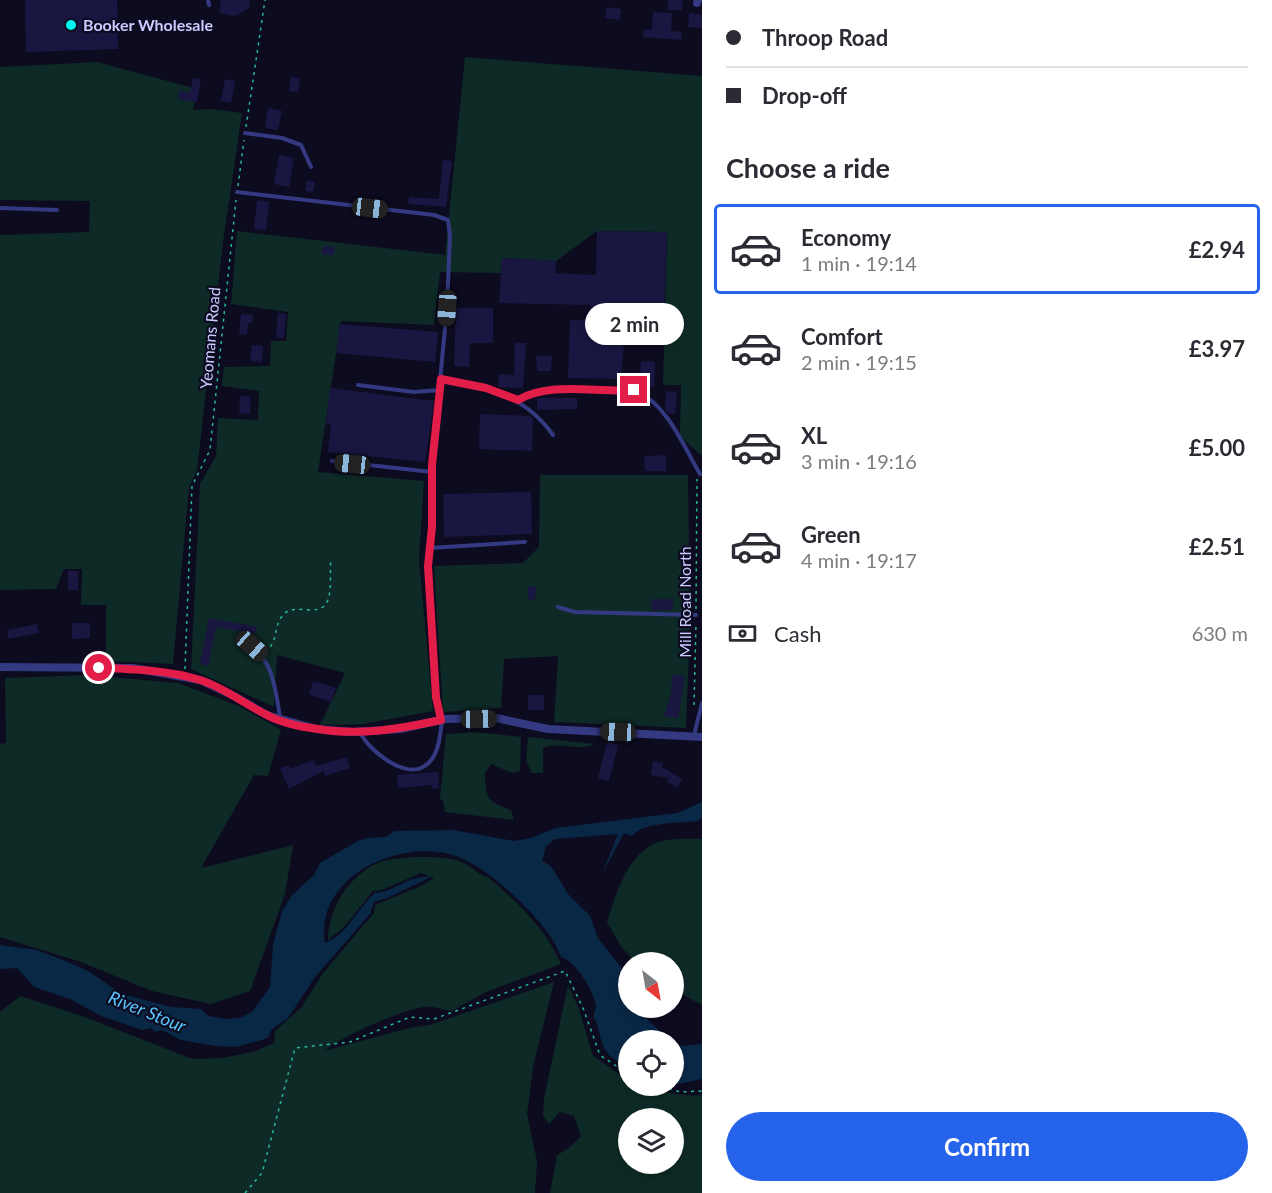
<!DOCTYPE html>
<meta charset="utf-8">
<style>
:root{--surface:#fff;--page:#f7f7f7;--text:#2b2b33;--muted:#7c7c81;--line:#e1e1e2;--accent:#2563eb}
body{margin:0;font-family:Lato,sans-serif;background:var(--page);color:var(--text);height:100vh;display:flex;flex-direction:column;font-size:22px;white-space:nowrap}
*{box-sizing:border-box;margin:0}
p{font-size:20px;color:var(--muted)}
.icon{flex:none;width:33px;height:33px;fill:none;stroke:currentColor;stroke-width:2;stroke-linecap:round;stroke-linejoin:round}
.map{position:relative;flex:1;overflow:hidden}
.side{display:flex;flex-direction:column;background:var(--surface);width:570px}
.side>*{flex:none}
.top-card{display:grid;align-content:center;height:132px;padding:0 24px;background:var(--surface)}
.needle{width:39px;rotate:149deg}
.fabs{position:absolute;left:618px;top:952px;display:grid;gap:12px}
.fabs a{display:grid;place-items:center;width:66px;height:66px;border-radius:50%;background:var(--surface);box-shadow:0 3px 9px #0003;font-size:30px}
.end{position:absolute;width:27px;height:27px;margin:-14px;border:8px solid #e11d48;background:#fff;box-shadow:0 0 0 3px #fff}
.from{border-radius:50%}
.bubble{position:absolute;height:42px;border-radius:21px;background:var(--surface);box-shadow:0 3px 9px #0003;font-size:20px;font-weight:700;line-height:42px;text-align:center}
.car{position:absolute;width:18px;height:36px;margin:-18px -9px;border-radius:8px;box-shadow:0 0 4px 2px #0007;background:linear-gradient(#222 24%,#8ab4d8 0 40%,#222 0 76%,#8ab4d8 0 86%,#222 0)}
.top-card b{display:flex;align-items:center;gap:21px;height:57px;font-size:22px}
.top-card b+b{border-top:2px solid var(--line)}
.top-card i{width:15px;height:15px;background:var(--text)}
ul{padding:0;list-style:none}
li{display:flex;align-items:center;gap:18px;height:90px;margin:0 12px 9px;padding:0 12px;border:3px solid transparent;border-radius:6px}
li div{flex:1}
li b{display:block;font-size:22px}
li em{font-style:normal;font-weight:700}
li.active{border-color:var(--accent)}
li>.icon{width:54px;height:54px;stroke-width:1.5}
h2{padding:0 24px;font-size:27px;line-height:72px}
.pay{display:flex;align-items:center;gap:15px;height:66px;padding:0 24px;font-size:22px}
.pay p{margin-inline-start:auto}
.primary-button{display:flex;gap:12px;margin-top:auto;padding:12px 24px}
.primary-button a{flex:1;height:69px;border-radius:36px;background:var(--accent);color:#fff;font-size:24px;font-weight:700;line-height:69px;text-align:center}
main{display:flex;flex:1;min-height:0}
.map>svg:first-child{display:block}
</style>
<main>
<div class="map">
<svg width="702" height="1193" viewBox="0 0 702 1193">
<rect width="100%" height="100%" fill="#0c0b20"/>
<!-- green -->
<path fill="#0e2a26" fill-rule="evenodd" d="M465 57 702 76V456L680 436 681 385H663L667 232 597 231 556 261 502 258 501 273 440 272 434 325 341 321 318 472 424 481 419 560 433 711 363 724 320 725 345 673 277 655 274 707 191 669 200 484 216 456 218 418 258 420 259 391 222 386 224 367 270 366 271 341H286L288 312 231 304 237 231 445 255Z
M97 62 197 89 193 110 211 109 242 113 223 242 197 470 189 487 173 664 106 661V605H81L82 569H64L56 589 0 590V235L89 232 90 201 0 200V67Z
M540 475H688L690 622 686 728 554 722 558 656 504 659 501 708 443 712 434 566 523 563 539 547Z
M88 675 178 683 239 706 281 730 268 776 254 775 201 868 293 845 285 894 250 991 211 1004 152 991 81 962 0 937V744L6 743 5 678Z
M475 732 521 737 520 771 512 773 491 764 485 773C485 799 488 802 511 810L514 820 445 812 443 800 440 799 446 734Z
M528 737 595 744C577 752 561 741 543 748V773H532L526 761Z
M702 839V1005L674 990V963H637L622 948 607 922C615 897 624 864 647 848 661 837 685 839 702 839Z
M413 857C430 857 448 856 464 863 473 867 479 876 488 877 518 903 545 927 561 964L486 992 452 1011C444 1010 434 1006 425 1007 404 1008 340 1038 324 1051L409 1028 430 1025 554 982 533 1067 527 1114 537 1161 535 1193H0V1012L20 996 85 1017 192 1059 223 1058 256 1051 274 1043 275 1031 302 1007 323 973 374 913 375 905 421 886 434 878 421 873 382 890 373 891 344 927 328 940C328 908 350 874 380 862 390 859 402 858 413 857Z
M568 985 579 1009 593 1056 628 1080V1086C654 1086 676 1098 702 1095V1193H550L557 1155 569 1148 581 1136 574 1116 560 1112 549 1124 543 1116 544 1099ZM628 1119H674V1164H628Z"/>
<!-- water -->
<path fill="#092846" d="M702 802V818L697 821C674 824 648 821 631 836L624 833 602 874 618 834 555 839 546 846 542 861 551 866 568 894 590 916 598 938 620 966 628 985V1008H641L649 1021 671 1041H628V1067C602 1054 604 1049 597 1024 595 1018 594 1021 594 1015 594 1013 596 1008 596 1006 594 991 575 960 561 957 550 923 491 870 459 857 404 836 314 875 325 943 348 934 357 909 375 893 394 892 410 874 431 877L387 898 374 902 370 914 315 977 288 1018 271 1030 268 1038 236 1047 216 1046 181 1040 162 1030 155 1032 151 1028 142 1030 101 1016 70 999 34 987 17 968 0 969V945L37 950 63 960 88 971 122 994 171 1007 201 1009 208 1016 227 1019 240 1018 252 1012 270 987 273 945 282 911 292 895 314 875 320 863 358 841 368 838 386 837 394 831 453 830 514 841 531 838 556 828 677 813Z
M674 1042 681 1046 702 1044V1079L674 1085Z"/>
<!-- building -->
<path fill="#1a1642" d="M25 0H117L118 49 26 52Z
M221 0H250L249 8 235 16 219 13Z
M668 0H683L682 10H668Z
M607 7 621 9 620 20 605 18Z
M653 12 672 13 671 31 682 32 681 40 643 37 644 29 652 30Z
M689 13 702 15V28L688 27Z
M291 77 300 78 298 92 289 91Z
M193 78 201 79 197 102 178 99 179 91 190 92Z
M225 79 235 81 231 103 221 101Z
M268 108 282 111 278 130 265 128Z
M279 155 294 158 289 187 274 184Z
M443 160 452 161 446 207 408 204 409 197 439 199Z
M307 180 315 182 313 192 305 191Z
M257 200 269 202 266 230 254 229Z
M597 231 667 232 663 343H624L621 379 568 378 570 320H591V305L499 303 502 258 556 261 555 273 596 275Z
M323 246 335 247 334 255 322 254Z
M456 308H493V343H470L469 367 454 366Z
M278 313 286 314 284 338 276 337Z
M241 314 253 315 252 323H248L247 335 239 334Z
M339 324 438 332 435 362 337 353Z
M515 343H526L523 388 498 387 499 374 514 375Z
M252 345 263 346 262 362 250 361Z
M536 356H552L551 371H537Z
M641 361 655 362 654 387H640Z
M330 388 434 401 425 462 328 452 331 424H326Z
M666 391 677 392 675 414H669L665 409Z
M240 396 251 397 250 414 239 413Z
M537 398H577V409L537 410Z
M480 414 530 416 533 419 532 451 479 449Z
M666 455V471H645L644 456Z
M531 492 532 534 444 537 443 494Z
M68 571H78V590H68Z
M528 586 536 587 535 600 528 599Z
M652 599H673V610H651Z
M209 618 257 627 255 634 216 627 208 666 200 664Z
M72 623H90V638L72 639Z
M37 624 39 633 8 639 7 630Z
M672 675 685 676 678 718 664 716 671 694Z
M313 681 336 688 331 702 309 694Z
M528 695H544V710H528Z
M607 742 618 745 609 781 598 778Z
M347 757 350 768 325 776 324 771 289 789 280 768 289 765 290 769 313 760 316 766Z
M653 761 663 763 662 767 682 779 677 788 667 782 669 778 651 775Z
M438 772 439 788 432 789V785L398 788 397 775Z"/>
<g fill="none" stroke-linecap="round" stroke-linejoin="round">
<!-- path -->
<path stroke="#26b79d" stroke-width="1.5" stroke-dasharray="3 4.5" stroke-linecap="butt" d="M246 127 265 0
M238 186 244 140
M696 609 697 479
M265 652C279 642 273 626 283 615 293 603 311 615 323 607 334 599 329 571 331 558
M185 669 192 486 210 450 236 200
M694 705 696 623
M662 1086 680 1092 702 1091
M245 1193 262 1173 295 1048 350 1042 410 1017 434 1019 565 971 583 1008 600 1055 628 1074"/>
<!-- service -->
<path stroke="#333a82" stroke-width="4" d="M208 0 209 5
M245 133 282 138 301 145 311 167
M237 192 434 215 448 220 450 236 447 307 432 465V527L428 566 436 697 441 719
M0 208 57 210
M441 379C489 389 524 394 553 435
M358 385 414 392 440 390
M518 400C537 389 558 390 580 391 591 391 629 388 636 391 667 404 684 447 700 474
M332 461 432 472
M430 548 525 542
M558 607 575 612 696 615
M239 641C273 653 275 686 280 718
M360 732C368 750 406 781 426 765 439 756 440 735 442 721
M694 735 702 703"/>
<!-- minor -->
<path stroke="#333a82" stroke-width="8" d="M697 3 698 0
M0 667 133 668 200 680 234 696 267 715 316 729 353 732 400 729 445 719 496 718 548 729 702 737"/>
</g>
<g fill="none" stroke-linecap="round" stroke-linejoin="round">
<!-- route -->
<path stroke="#e11d48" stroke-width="8" d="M99 668C132 669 168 670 200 680 223 687 243 703 265 714 279 722 302 727 318 729 359 736 400 729 441 720L436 697 428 566 432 527V465L441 379 486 388 518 400C551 381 597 393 634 390"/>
</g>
<!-- markers -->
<circle fill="#00f5f0" stroke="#0c0b20" stroke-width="2" cx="71" cy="25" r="6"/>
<g text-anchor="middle" stroke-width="4.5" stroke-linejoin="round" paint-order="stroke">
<!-- poi labels -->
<g font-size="16" font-weight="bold" fill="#cacbff" stroke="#0c0b20" text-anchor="start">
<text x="83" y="31">Booker Wholesale</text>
</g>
<!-- street labels -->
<g font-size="16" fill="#cacbff" stroke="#0c0b20">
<text transform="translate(210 338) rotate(-85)" y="6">Yeomans Road</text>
<text transform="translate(685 602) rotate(-90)" y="6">Mill Road North</text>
</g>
<!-- water labels -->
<g font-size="18" font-style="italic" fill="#58c6ff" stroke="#0c0b20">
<text transform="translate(147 1012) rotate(22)" y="6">River Stour</text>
</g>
</g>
</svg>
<div class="fabs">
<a><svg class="needle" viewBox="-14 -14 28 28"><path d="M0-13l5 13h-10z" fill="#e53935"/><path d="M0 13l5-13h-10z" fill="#7c7c81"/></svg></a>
<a><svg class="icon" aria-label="locate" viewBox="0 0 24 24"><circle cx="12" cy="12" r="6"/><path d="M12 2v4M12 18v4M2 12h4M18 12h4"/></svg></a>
<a><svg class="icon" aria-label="layers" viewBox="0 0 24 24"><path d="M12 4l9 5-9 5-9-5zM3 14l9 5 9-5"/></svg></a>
</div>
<i class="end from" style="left:99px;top:668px"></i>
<i class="end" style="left:634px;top:390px"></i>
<div class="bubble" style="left:585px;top:303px;width:99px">2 min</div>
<i class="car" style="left:370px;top:208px;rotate:97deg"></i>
<i class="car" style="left:447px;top:308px;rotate:184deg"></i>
<i class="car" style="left:352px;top:464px;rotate:276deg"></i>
<i class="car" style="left:252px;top:646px;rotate:131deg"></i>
<i class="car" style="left:479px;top:719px;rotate:89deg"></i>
<i class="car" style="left:618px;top:732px;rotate:272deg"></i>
</div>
<section class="side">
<div class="top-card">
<b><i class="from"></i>Throop Road</b>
<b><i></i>Drop-off</b>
</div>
<h2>Choose a ride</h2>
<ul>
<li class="active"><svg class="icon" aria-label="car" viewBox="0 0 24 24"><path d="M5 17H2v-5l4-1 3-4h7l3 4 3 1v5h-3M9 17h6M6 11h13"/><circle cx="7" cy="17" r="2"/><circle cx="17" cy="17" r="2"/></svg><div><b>Economy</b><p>1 min · 19:14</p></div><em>£2.94</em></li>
<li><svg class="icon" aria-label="car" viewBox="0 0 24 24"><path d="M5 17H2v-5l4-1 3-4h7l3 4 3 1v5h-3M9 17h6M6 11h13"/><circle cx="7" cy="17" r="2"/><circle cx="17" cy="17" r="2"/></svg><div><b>Comfort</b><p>2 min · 19:15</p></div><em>£3.97</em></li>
<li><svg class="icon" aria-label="car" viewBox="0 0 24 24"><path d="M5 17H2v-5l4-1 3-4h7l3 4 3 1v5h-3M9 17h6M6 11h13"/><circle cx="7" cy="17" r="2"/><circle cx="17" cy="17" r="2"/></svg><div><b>XL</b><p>3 min · 19:16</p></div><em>£5.00</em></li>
<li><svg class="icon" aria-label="car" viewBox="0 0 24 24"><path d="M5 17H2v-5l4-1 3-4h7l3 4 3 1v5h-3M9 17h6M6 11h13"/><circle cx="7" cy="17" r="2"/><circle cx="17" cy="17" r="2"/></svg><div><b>Green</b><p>4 min · 19:17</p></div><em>£2.51</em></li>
</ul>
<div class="pay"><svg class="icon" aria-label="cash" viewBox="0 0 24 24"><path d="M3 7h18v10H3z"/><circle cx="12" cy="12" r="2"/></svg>Cash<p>630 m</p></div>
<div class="primary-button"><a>Confirm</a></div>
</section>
</main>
